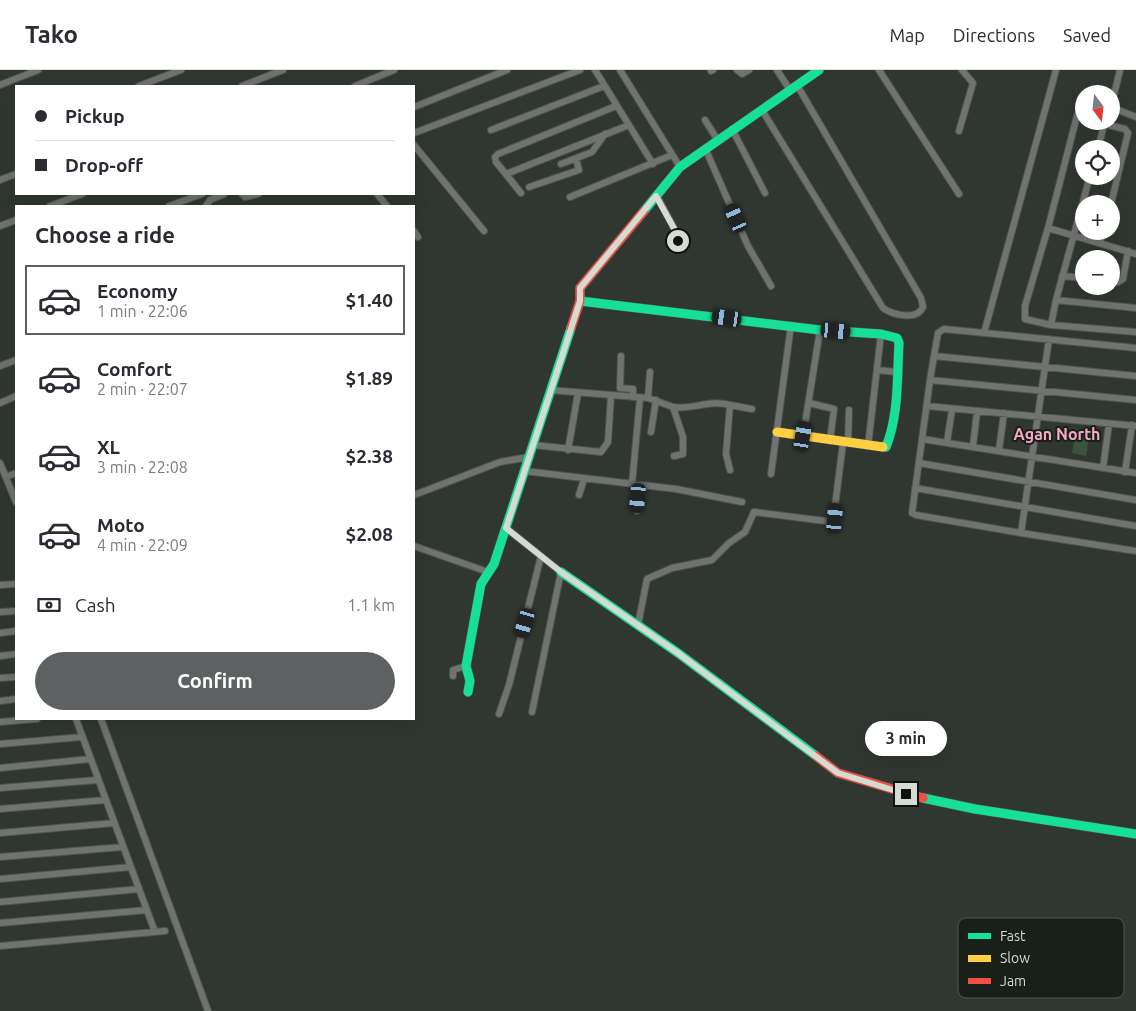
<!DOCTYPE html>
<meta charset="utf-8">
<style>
:root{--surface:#fff;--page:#f7f7f7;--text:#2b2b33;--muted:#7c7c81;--line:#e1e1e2;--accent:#5d6161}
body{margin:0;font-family:Ubuntu,sans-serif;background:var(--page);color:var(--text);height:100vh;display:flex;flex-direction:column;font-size:19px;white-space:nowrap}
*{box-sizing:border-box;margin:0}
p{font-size:16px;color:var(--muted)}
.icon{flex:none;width:28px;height:28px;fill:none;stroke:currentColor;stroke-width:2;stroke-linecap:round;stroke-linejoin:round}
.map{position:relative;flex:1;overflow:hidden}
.details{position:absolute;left:15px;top:135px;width:400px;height:515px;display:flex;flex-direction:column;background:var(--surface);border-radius:0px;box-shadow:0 5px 20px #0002}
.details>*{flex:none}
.hud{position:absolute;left:15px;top:15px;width:400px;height:110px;border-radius:0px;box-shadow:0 5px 20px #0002;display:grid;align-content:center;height:110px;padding:0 20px;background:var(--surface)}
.needle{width:32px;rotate:165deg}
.buttons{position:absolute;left:1075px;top:15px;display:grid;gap:10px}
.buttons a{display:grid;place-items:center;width:45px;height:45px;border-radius:50%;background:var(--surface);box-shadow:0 5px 20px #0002;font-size:25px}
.end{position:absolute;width:22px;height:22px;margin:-11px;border:6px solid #d3dbd2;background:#111;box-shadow:0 0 0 2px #111}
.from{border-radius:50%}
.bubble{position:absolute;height:35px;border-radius:18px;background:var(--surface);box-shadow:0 5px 20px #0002;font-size:16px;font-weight:700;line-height:35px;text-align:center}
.car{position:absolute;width:15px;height:30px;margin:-15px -8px;border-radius:6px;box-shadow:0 0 4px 1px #0007;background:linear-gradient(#222 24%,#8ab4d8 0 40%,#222 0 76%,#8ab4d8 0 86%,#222 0)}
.hud b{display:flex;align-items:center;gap:18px;height:48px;font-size:19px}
.hud b+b{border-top:1px solid var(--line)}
.hud i{width:12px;height:12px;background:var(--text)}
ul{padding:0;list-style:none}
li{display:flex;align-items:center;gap:15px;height:70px;margin:0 10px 8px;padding:0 10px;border:2px solid transparent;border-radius:0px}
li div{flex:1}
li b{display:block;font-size:19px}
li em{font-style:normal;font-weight:700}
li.current{border-color:var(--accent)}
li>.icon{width:45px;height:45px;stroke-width:1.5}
h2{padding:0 20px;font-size:22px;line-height:60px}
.pay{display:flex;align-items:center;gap:12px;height:55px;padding:0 20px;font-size:19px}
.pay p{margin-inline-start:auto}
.button{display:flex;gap:10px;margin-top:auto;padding:10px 20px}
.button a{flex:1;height:58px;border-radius:30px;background:var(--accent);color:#fff;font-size:20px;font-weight:700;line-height:58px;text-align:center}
header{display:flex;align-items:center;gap:30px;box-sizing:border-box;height:70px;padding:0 25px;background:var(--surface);border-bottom:1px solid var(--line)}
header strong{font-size:24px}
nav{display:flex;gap:28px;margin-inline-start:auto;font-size:18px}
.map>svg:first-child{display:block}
</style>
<header>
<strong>Tako</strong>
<nav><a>Map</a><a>Directions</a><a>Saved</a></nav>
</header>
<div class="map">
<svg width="1136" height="941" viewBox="0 0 1136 941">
<rect width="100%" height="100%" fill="#303730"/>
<!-- green -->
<path fill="#3b543b" d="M1076 359 1090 361 1086 386 1072 383Z"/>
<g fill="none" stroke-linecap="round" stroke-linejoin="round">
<!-- street casing -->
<g stroke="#4e544e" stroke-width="8">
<path id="street" d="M595 0 653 94
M620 0 680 97
M737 0 742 4 749 0
M777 0 790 20
M879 0 959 124
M711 1 713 0
M0 15 38 0
M139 16 181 0
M242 16 283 0
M355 16 394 0
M414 37 507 0
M1111 37 1120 0
M1111 37 1136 47
M1084 38 1079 41 1077 46 1048 158 1025 236V249L1051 255 1056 230 1090 106
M762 40 883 238C893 245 917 251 923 237L921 228 797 15
M705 50 717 69
M1104 54 1125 59 1128 63 1111 134
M732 59 765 123
M491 60 604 16
M959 61 973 13 962 0
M414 63 580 0
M414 75 484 161
M705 78 748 176 771 216
M1098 79 1105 51
M561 94 592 82 605 64
M506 104 629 55
M0 110 16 104
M529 117 579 100 576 89
M521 123 496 92 495 87 498 84 616 36
M242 124 245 127 258 124
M377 124 387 136
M657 126 676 162V177
M570 127 672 85
M50 136 82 124
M169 136 202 124
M206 136 210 130 224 124
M0 156 16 150
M1048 158 1136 184
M414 161 418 167
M1100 172 1103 161
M1062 206 1084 208
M1111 212H1118L1123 209 1128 181
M1056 230 1136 238
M1051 255 1136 262
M984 263 1056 0
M1049 269 1021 463 1136 481
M621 286 620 318 633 319V327
M934 286 938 263 944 259 1136 278
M0 296 16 290
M877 300 896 302
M1136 306 934 286 930 310 1136 330
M930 310 912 443 916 445 1021 463
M550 320 648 328 673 337 683 367V384L674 386
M648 328 650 302
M0 333 16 326
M809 333 834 339 830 371
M730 335 752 339
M927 336 1136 356
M673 337C693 340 710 329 730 335L726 384 730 400
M651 362 656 330
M803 366 820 260
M922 369 1136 403
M947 372 952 340
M848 373 849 340
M533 375 601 382 608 372 611 325
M868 376 881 264
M973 376 977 342
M568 380 578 323
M999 380 1004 343
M0 393 16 432
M919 393 1136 430
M1103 398 1109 354
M524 401 676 419 742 432
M1125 402 1132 355
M771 404 791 255
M6 407 16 403
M632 414 640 328
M915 418 1136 456
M414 425 500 392 529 387
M579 425 584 409
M637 441 639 415
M506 458 561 502 532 642
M414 476 488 502
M0 515 16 514
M0 542 16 541
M638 555 647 509 672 498 712 490 729 473 745 462 754 442 833 452 843 373
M0 563 16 561
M0 586 16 584
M453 606V600L466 596
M0 608 16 607
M0 631 16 629
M499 644 509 615 541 486
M76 649 155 862
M101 649 208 941
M0 652 37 649
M0 674 82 667
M0 698 90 689
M0 718 97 710
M0 739 105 730
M0 763 114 753
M0 787 123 777
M0 809 131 797
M0 832 139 819
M0 853 147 840
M0 876 165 861"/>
</g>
<!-- fast casing -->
<g stroke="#4e544e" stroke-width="10">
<path id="fast" d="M644 141 680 97 819 0
M580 231 820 260 881 264 897 268 899 273C897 307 899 345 886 377H883
M561 502 678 583 816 686
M468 622 470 611 466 596 481 514 494 494 571 258
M923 728 975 739 1136 764"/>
</g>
<!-- slow casing -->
<g stroke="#4e544e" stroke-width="10">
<path id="slow" d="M777 362 883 377"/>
</g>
<!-- jam casing -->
<g stroke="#4e544e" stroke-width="10">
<path id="jam" d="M571 258 580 231V218L644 141
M816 686 838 703 923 728"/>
</g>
<!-- street -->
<use href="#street" stroke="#707370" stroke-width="6"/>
<!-- fast -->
<use href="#fast" stroke="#16e098" stroke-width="9"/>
<!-- slow -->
<use href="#slow" stroke="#ffcf43" stroke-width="9"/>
<!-- jam -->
<use href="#jam" stroke="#f24e42" stroke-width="9"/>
</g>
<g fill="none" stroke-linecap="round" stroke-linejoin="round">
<!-- route -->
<path stroke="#d3dbd2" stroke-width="6" d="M678 171 676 162 656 126 580 218V231L506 458 561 502 678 583 838 703 906 724"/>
</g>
<g text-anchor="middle" stroke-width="4" stroke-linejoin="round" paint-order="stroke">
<!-- neighbourhood labels -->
<g font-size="16" font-weight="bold" fill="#f7a8c7" stroke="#191f19">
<text x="1057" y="370">Agan North</text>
</g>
</g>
<!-- legend -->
<rect x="958" y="848" width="166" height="80" rx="8" fill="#191f19" stroke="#515750" stroke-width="1"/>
<rect x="968" y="863" width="23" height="6" fill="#16e098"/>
<rect x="968" y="885" width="23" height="7" fill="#ffcf43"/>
<rect x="968" y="908" width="23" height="6" fill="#f24e42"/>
<g font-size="14" fill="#d3dbd2">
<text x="1000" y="871">Fast</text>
<text x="1000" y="893">Slow</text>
<text x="1000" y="916">Jam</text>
</g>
</svg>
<div class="buttons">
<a><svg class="needle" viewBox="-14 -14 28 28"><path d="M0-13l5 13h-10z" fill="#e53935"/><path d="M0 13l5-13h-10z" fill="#7c7c81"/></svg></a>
<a><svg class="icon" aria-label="locate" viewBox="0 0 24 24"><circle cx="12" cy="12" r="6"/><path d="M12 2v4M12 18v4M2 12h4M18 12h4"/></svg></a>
<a>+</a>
<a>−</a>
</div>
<i class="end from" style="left:678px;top:171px"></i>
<i class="end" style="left:906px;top:724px"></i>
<div class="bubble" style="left:865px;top:651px;width:82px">3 min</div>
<i class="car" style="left:736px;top:148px;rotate:336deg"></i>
<i class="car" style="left:727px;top:248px;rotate:278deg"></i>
<i class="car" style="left:836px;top:261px;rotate:95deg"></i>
<i class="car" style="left:803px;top:366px;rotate:10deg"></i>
<i class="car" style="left:638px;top:428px;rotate:185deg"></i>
<i class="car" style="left:835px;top:448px;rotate:5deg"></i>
<i class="car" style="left:525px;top:553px;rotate:197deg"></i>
<div class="hud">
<b><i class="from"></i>Pickup</b>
<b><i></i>Drop-off</b>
</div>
<section class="details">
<h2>Choose a ride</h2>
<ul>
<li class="current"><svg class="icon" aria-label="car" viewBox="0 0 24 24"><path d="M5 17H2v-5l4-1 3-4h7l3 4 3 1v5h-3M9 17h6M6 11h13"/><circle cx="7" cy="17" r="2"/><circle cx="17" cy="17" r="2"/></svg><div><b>Economy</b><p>1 min · 22:06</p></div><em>$1.40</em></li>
<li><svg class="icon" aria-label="car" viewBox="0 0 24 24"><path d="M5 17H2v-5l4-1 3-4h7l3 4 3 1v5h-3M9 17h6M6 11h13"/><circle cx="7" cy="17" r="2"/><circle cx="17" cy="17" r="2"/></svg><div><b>Comfort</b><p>2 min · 22:07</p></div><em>$1.89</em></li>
<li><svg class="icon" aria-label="car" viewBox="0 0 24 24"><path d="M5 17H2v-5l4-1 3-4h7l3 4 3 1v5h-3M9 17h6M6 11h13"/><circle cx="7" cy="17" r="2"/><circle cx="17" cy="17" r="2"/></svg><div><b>XL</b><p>3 min · 22:08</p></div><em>$2.38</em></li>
<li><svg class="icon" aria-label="car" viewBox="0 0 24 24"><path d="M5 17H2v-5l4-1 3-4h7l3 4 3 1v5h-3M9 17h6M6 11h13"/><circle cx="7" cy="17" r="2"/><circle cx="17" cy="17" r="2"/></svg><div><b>Moto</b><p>4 min · 22:09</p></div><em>$2.08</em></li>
</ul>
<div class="pay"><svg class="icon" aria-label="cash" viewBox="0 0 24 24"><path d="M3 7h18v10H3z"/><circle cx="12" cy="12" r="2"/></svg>Cash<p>1.1 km</p></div>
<div class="button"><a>Confirm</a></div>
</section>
</div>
